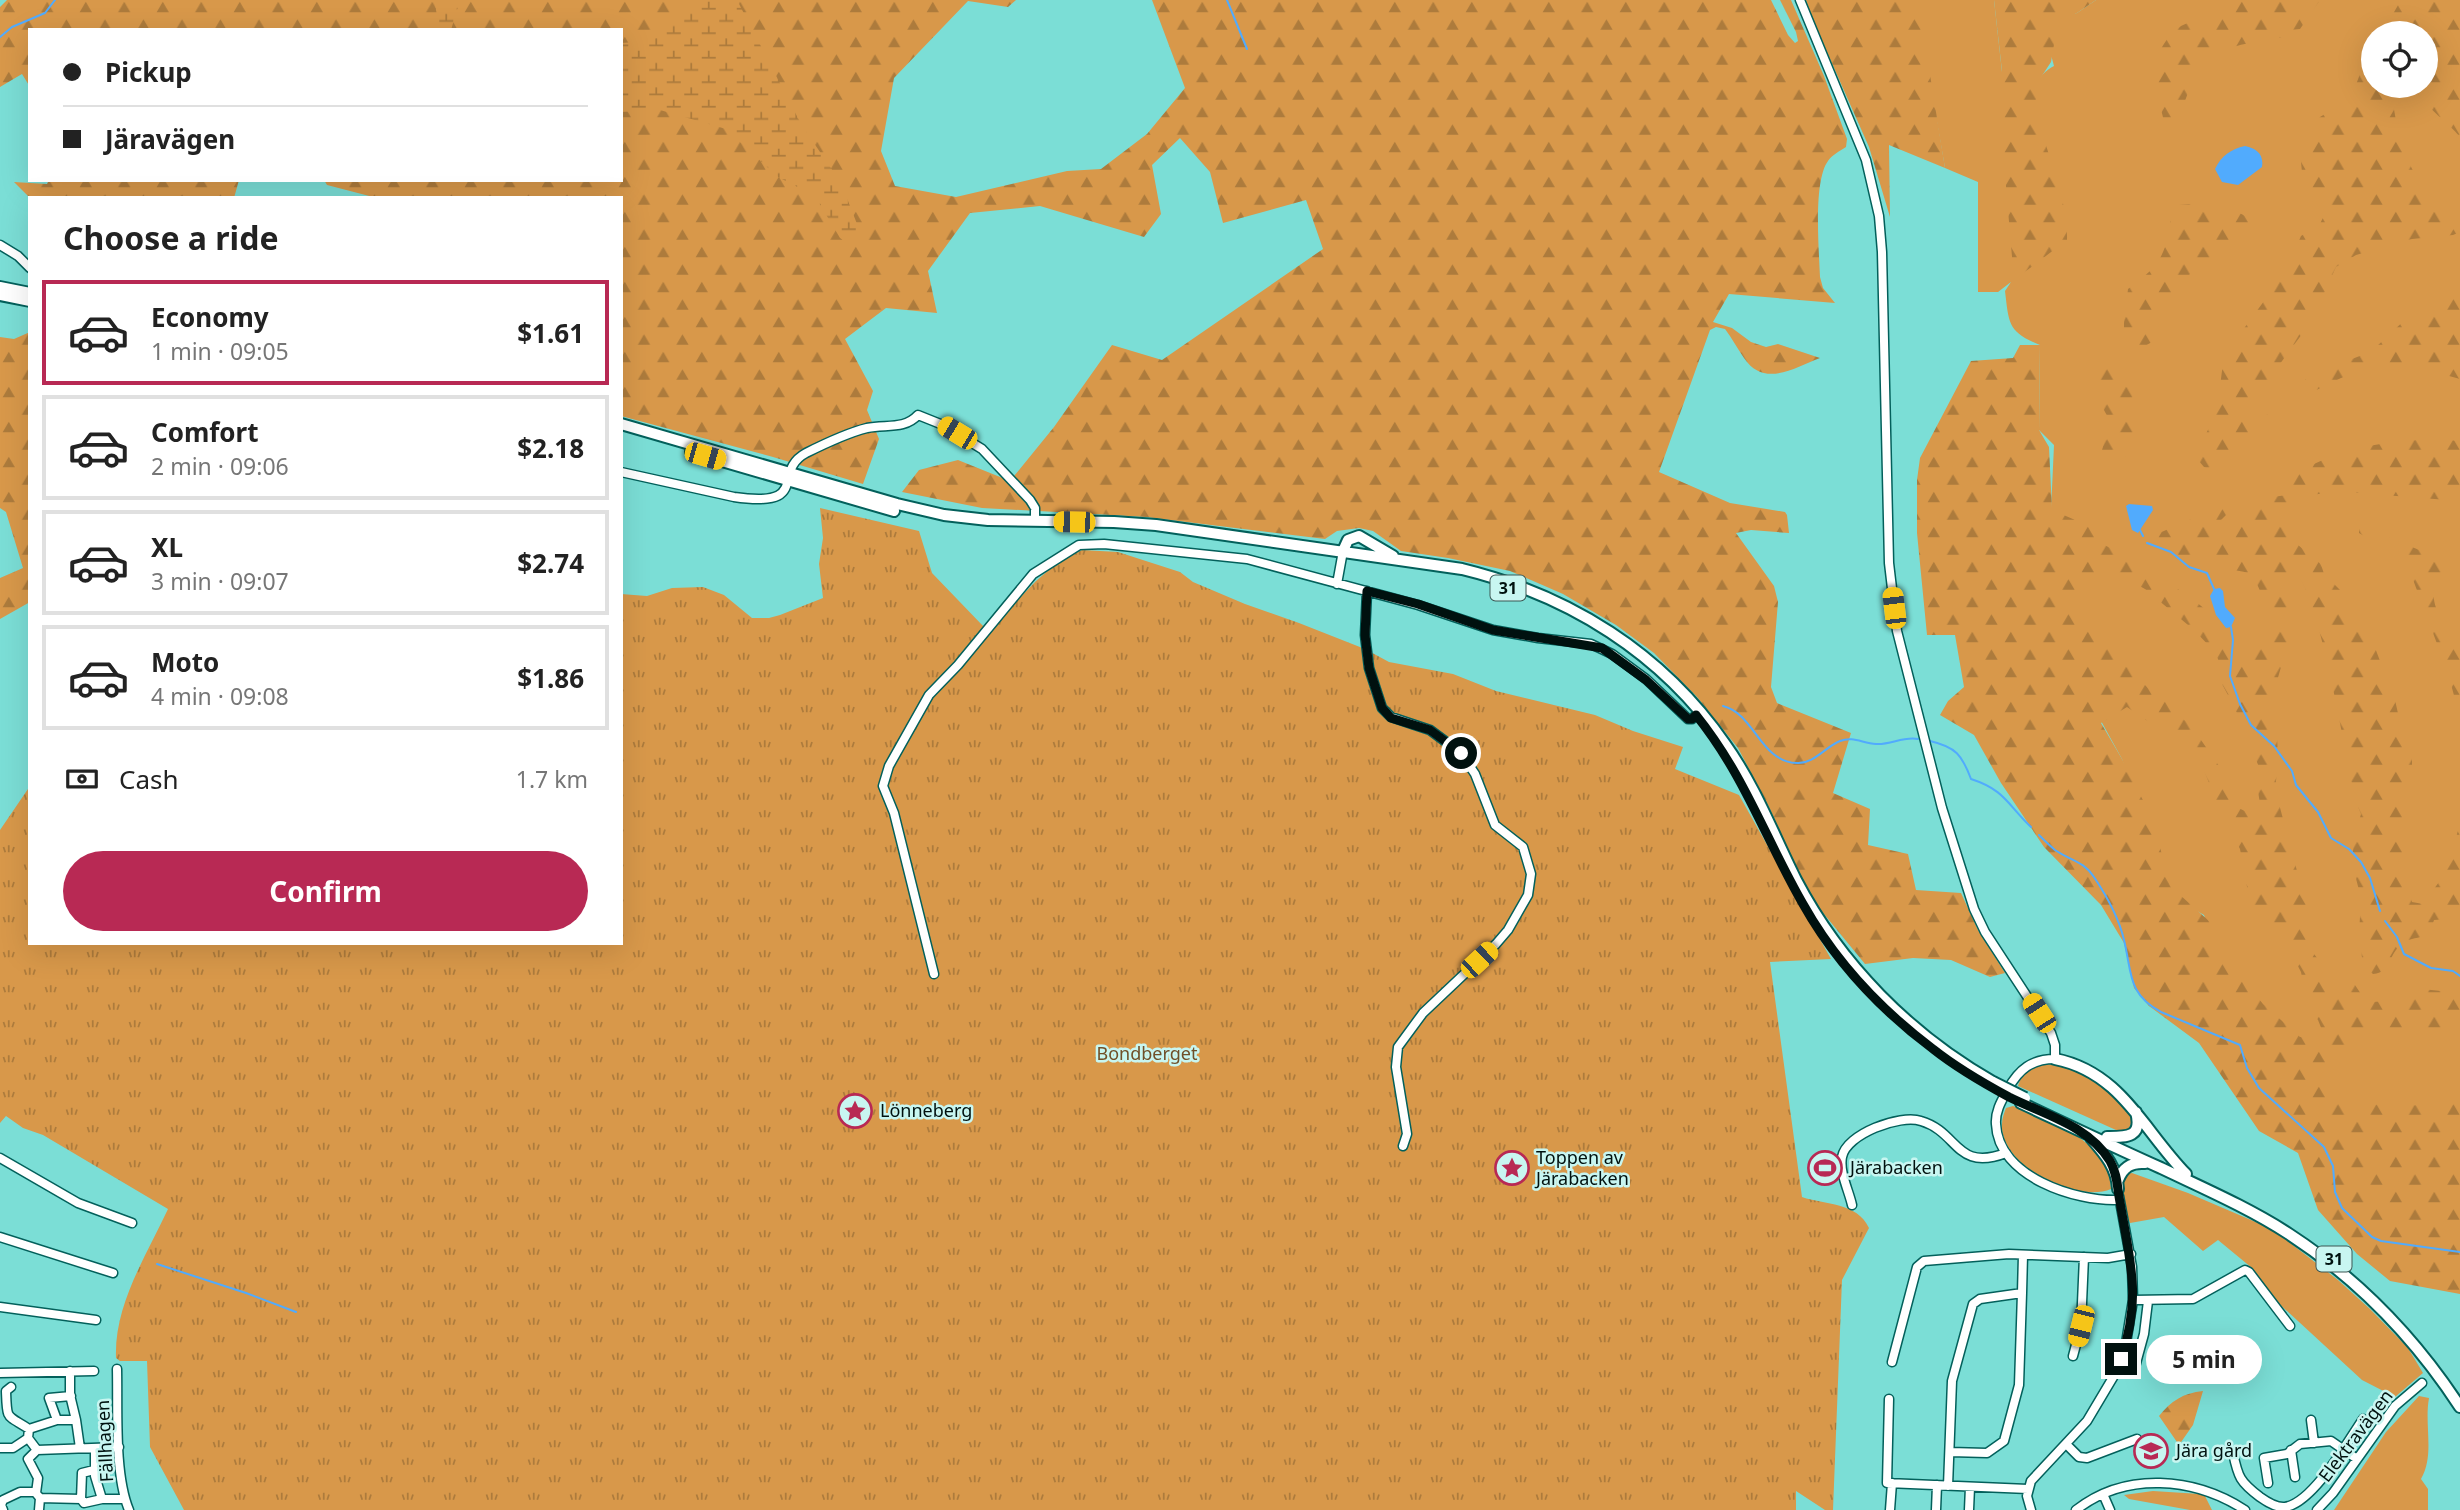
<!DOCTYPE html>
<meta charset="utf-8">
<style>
:root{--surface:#fff;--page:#f2f2f2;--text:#222;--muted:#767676;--line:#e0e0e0;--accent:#b82954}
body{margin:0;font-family:"Noto Sans",sans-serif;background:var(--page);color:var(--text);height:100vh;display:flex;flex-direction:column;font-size:26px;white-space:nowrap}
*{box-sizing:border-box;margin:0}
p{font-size:23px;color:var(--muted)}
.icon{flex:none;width:38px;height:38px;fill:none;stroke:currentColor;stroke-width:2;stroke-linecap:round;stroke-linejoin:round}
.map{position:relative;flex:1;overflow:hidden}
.sheet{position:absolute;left:28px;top:196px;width:595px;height:749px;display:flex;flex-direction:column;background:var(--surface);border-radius:0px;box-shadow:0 7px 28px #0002}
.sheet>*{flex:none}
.hud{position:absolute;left:28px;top:28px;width:595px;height:154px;border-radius:0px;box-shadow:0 7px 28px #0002;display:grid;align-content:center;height:154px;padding:0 35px;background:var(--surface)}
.tools{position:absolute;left:2361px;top:21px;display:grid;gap:14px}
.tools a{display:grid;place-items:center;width:77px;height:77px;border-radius:50%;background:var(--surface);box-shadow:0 7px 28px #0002;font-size:35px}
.end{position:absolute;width:32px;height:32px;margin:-16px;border:9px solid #00110f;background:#fff;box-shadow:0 0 0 4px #fff}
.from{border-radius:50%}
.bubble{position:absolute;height:49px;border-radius:24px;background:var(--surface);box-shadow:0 7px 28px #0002;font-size:23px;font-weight:700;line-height:49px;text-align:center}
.car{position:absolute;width:21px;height:42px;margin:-21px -10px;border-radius:9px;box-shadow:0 0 5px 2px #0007;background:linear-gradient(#f5c518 24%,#345 0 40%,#f5c518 0 76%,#345 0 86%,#f5c518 0)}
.hud b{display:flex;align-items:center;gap:24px;height:66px;font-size:26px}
.hud b+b{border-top:2px solid var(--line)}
.hud i{width:18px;height:18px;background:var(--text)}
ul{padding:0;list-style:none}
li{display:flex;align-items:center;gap:21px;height:105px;margin:0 14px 10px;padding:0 21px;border:4px solid var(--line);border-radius:0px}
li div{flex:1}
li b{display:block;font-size:26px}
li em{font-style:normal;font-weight:700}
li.active{border-color:var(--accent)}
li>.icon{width:63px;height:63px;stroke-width:1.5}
h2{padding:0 35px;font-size:32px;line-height:84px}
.pay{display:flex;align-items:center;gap:18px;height:77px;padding:0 35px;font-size:26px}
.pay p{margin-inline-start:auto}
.cta{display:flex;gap:14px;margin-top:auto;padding:14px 35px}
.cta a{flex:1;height:80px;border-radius:42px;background:var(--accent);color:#fff;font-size:28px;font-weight:700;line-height:80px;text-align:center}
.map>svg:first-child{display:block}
</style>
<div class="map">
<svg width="2460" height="1510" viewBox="0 0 2460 1510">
<defs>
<pattern id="forest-firs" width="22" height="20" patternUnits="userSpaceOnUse" patternTransform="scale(1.75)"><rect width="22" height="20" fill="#d8984a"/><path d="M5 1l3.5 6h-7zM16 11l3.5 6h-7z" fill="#ad7b3c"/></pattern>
<pattern id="wetland-marsh" width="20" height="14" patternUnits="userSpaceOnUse" patternTransform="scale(1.75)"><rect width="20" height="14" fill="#d8984a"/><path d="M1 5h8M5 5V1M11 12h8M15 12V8" fill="none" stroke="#ad7b3c"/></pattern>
<pattern id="park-tufts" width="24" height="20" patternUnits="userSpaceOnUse" patternTransform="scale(1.75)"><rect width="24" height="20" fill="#d8984a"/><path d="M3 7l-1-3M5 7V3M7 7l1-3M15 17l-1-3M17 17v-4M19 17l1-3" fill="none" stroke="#ad7b3c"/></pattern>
</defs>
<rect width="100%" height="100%" fill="#7bded6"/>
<!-- green -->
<path fill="#d8984a" d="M1916 0H1994L2002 72V140C2014 119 2033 76 2054 66L2050 51 2054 19 2077 13 2096 0H2413L2395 33H2373V86H2426L2460 78V1118L2329 1107 2216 950 2204 915 2171 896 2122 759 2046 621 2054 445 2039 430 2040 345C2008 332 2009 324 2005 291L2011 282 1998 292H1978V182L1945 168Z
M2045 1064C2056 1065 2067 1066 2078 1070 2093 1075 2150 1115 2125 1131L2116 1130 2018 1086C2022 1072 2031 1067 2045 1064Z
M2013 1106C2052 1122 2109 1140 2111 1189 2076 1204 1999 1165 2002 1124 2002 1119 2004 1113 2006 1108Z
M2132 1173 2188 1193 2272 1229 2338 1280 2370 1309 2408 1348 2423 1373 2395 1397 2362 1380 2275 1300 2252 1268 2218 1240 2203 1251 2164 1217 2130 1223C2125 1207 2118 1189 2126 1174Z
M2419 1396 2429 1398C2424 1425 2435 1455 2421 1479L2428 1489V1510H2334L2386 1432Z
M2153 1491 2200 1494 2205 1496 2212 1510H2190L2129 1499 2124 1495Z"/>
<!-- forest -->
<path fill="url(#forest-firs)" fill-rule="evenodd" d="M7 0H1016L1008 7 968 1 894 78 881 151 895 186 956 197 1067 171 1101 169 1147 134 1185 88 1152 0H1771L1788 35 1795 43 1798 41 1796 32 1780 0H1791L1824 76 1847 139 1846 147C1840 151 1832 155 1828 161 1813 181 1819 250 1820 277L1823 288 1835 303 1729 294 1713 322 1732 328 1751 342 1766 347 1778 344 1820 358C1794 368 1764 388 1744 358 1737 348 1732 338 1725 329L1716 327 1710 330 1659 472 1730 503 1785 512 1787 515 1789 533 1751 530 1736 533 1774 586 1778 602 1771 687 1777 703 1851 733 1833 793 1870 809 1868 845 1908 854 1916 890 1961 893 1978 930 2005 973 1990 977 1951 960 1913 958 1865 964 1819 908 1798 871 1769 807 1738 748 1697 697 1654 653 1616 625 1563 594 1510 571 1448 558 1401 551 1373 531 1359 528 1337 531 1325 539 1146 517 982 508 902 492 919 470 958 460 1010 481 1054 427 1112 345 1162 360 1323 249 1306 200 1223 223 1210 172 1180 138 1152 165 1161 214 1144 237 1040 206 970 213 928 271 937 313 886 308 845 339 873 391 867 410 879 439 863 484 773 457 621 416V198H377L327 185 324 180H621V30H30V87L22 74 0 87V7Z
M1806 0H1918L1945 168 1889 145 1890 217 1869 147 1811 16Z
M1994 0H2096L2077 13 2058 21 2051 62 2034 88C2037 101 2038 114 2041 127 2050 164 2068 201 2067 240L2014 280 2001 128 2002 71Z
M2223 0H2320L2300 29 2292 30 2287 36C2251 45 2215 41 2195 78 2187 92 2183 109 2175 124L2165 126C2162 111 2157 97 2154 83 2150 64 2164 39 2178 28 2187 21 2200 21 2211 19Z
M2401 0H2460V137C2447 121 2430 111 2418 94L2405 92 2393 103C2400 150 2414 193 2460 216V232L2453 235 2412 239 2356 255 2336 267 2311 322 2253 400 2243 404 2241 407 2246 423 2254 434C2238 443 2227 460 2211 470L2204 467 2198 460 2197 451 2210 426 2218 402 2223 363 2237 338 2286 271 2301 236 2309 231 2317 230 2334 195 2310 191 2303 183 2300 151 2311 126 2320 117 2351 98 2363 66 2373 49V86H2426V33H2382Z
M49 180H239L234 198H30L14 182 47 184Z
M2195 204C2216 208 2248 207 2256 230L2247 241 2210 260 2175 285 2152 342 2134 352 2124 344V323L2128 289C2163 264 2167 252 2172 210L2179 205Z
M2460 298V379L2402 363 2361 371 2341 378 2306 395 2268 428 2262 427 2260 423 2262 418 2274 410 2310 375 2365 354 2375 348 2409 316 2450 299Z
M30 332V602L0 619V578L23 568 6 512 0 508V337L14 339Z
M2020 345H2040L2039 430 2049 447 2052 510 2089 526 2098 542 2127 556 2190 597 2206 610 2219 629 2243 652C2281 646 2275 633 2264 603 2261 593 2257 580 2249 574 2242 570 2234 571 2227 568 2202 559 2213 553 2182 559L2172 550 2152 542 2150 537 2217 508 2228 506 2230 511 2221 520 2220 528 2226 533C2247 526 2245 514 2258 499L2287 495 2286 484C2323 446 2409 436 2460 441V501L2333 491 2289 500 2290 504 2281 521 2292 540 2321 564 2324 574 2340 590V611L2343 617 2362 620 2372 640 2395 700 2404 740 2412 760V783L2405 800 2404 817 2409 854 2406 884 2412 902 2423 904 2439 882 2448 864 2460 824V908L2448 919 2434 920 2429 935C2422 937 2413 938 2407 941 2387 950 2394 972 2373 974L2363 965 2359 935 2361 898 2352 863 2354 839 2361 814 2355 800C2347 762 2319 592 2296 574L2291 577 2287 587 2289 639 2277 681 2272 707 2277 731 2278 764 2275 789 2297 871 2296 885 2305 899 2310 917 2314 954 2333 978 2355 985 2361 994 2372 1002 2388 1001 2403 993 2422 989 2460 993V1036L2437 1029 2362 1035 2347 1045 2329 1068 2332 1087 2340 1100 2388 1106 2460 1104V1294L2390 1281 2357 1254 2318 1210 2298 1153 2259 1131 2199 1043 2149 1006 2134 988 2124 943 2101 905 2044 847 2001 783 1974 735 1940 715 1948 701 1964 687 1955 635H1927L1917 533V480L1920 458 1971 361 2013 358ZM2107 574H2118L2145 589 2194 630 2214 651 2218 659 2222 684 2234 706 2259 767 2256 778 2260 804 2257 811 2249 813 2230 804 2226 782 2219 766 2192 727 2169 706 2156 690 2151 691 2140 680 2134 663 2110 631C2090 633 2075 614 2074 595L2090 581ZM2127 707 2156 727 2163 726 2180 737 2187 749 2200 761 2221 812 2240 849 2248 892 2255 911 2266 927 2289 949 2301 972 2307 1005 2318 1020 2322 1030H2317L2310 1036 2300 1037 2263 1004 2218 949 2209 921 2170 886 2153 820 2122 759 2101 723Z
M2115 361 2134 376 2132 392 2138 441 2128 456 2109 463 2099 461 2110 421C2099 401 2088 383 2105 363Z
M2364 527 2424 552 2460 562V579H2441C2423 596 2442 626 2460 635V718L2448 673 2412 577 2382 547 2359 533V528Z
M2203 1391 2193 1425 2179 1445 2159 1416C2171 1401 2183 1393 2203 1391Z"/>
<!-- wetland -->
<path fill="url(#wetland-marsh)" d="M434 0H460L451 30H440Z
M692 0H737L801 124 841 183 859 229 854 248 840 238 815 196 778 177 726 129 660 110 621 112V43L651 41 667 31Z"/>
<!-- park -->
<path fill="url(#park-tufts)" d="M820 508 919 531 932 573 984 627 1010 608 1036 581 1058 562 1082 550 1118 552 1180 572 1193 582 1245 604 1299 623 1365 649 1389 662 1453 674 1496 691 1595 715 1633 731 1683 747 1675 769 1739 795 1831 959 1770 962 1802 1197C1825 1205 1857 1202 1869 1228L1842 1280 1833 1510H1825L1796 1491V1510H184L150 1447 147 1361H120L116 1358C114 1305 146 1256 168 1209L43 1135 23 1128 6 1116 0 1123V830L30 786V943H621V594L647 596 672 588 703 587 724 595 752 618H769L780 615 823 598 819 564 823 538Z"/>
<!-- water -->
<path fill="#51abfd" d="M2245 146C2257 149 2264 154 2262 167L2238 185 2222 182 2215 169C2221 156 2231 149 2245 146Z
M2129 504 2152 506 2153 510 2138 533 2132 530 2126 506Z
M2220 588 2223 591 2225 607 2235 618 2231 627 2226 628 2216 615 2210 596 2214 589Z"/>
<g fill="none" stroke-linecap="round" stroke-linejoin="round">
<!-- stream -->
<path stroke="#51abfd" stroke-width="2" d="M1227 0 1247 49
M0 37 12 27 45 13 55 0
M2140 530 2143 536
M2147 543 2171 552 2189 567 2207 573 2214 589
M2231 627 2233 640 2230 676 2240 704 2251 725 2274 746 2292 771 2296 785 2318 812 2331 838 2349 849 2361 862 2370 878 2380 911
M1723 706C1755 714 1760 762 1797 763 1814 764 1825 747 1840 741 1853 736 1862 743 1876 744 1891 745 1903 736 1918 739
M1930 741C1956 747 1962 755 1971 779 2005 790 2007 804 2031 827
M2039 835C2044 840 2049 845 2055 850 2069 860 2084 861 2094 877 2106 895 2119 918 2124 940 2132 972 2127 994 2161 1012L2240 1045 2247 1068 2259 1088 2324 1147 2333 1166 2335 1192 2342 1208 2372 1237 2381 1241 2460 1252
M2385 921 2397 937 2404 954 2431 968 2453 971 2460 976
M157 1264 246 1293 296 1312"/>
<!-- minor casing -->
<g stroke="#03605b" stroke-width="11">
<path id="minor" d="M1800 0 1866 160 1879 216 1882 252 1889 563 1897 631 1942 808 1974 909 1985 932 2051 1033 2055 1045V1059C2032 1059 2019 1069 2008 1089 2002 1100 1995 1111 1996 1124 1998 1177 2076 1202 2119 1200
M0 245 18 256 30 268
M621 472 734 497C812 508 771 472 806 453 824 444 847 433 867 428 886 424 904 430 918 415L943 425 982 449 1030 500 1035 508V521
M1337 584 1343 551
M1367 591 1365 635 1369 668 1382 708 1391 717 1430 730 1461 753 1475 774 1495 825 1523 847 1531 874 1528 895 1508 930 1496 944 1423 1013 1398 1047 1396 1067 1407 1134 1403 1146
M934 974 894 813 883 786 889 766 929 695 958 665 1033 574 1079 545 1104 544 1247 559 1418 605 1493 630 1538 638 1591 644 1612 654 1646 679 1688 719H1692L1696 715
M0 1158 78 1203 132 1223
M1852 1205C1849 1191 1839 1172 1842 1157 1846 1134 1900 1114 1921 1121 1959 1132 1955 1172 2006 1153
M0 1237 113 1273
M2022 1293 2023 1255
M2133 1300 2193 1299 2245 1270 2249 1272 2290 1326
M0 1307 96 1320
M2073 1356 2081 1326 2084 1257
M1892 1362 1917 1267 1924 1261 2009 1254 2108 1258 2131 1254
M2135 1367 2144 1334 2148 1301
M117 1369C118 1409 114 1474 129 1510
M0 1373 94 1371
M1889 1399 1887 1483 2028 1489
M57 1420 49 1398 71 1396
M76 1420 80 1448
M2311 1420 2314 1443
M29 1429 57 1420H76L70 1395V1371
M28 1438 37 1450 119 1447
M2066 1444 2079 1457 2087 1458 2137 1439
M0 1448H13L28 1438 29 1429C6 1414 7 1421 6 1391L11 1387
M95 1448V1476L102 1499H125
M2291 1450 2295 1477
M2233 1453C2238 1477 2240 1482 2260 1497 2267 1502 2276 1508 2285 1507 2313 1503 2348 1441 2363 1419
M94 1470 82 1473 81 1499 84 1503 102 1499
M2268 1483 2264 1458 2287 1454 2300 1444 2331 1441 2357 1459
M1948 1486 1952 1381 1973 1304 1980 1299 2022 1293 2019 1385 2004 1441 1987 1453 1950 1452
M36 1493 38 1478 28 1459 37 1450
M2103 1494 2110 1510
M3 1510 1 1505 3 1500 20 1492H35L40 1498 81 1499
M39 1510 40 1498
M1890 1510 1892 1483
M1936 1510 1937 1485
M1969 1510 1970 1487
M2031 1510 2027 1496 2031 1481 2087 1421 2115 1374 2126 1343 2133 1300 2132 1267 2119 1196
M2076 1510C2126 1471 2194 1477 2245 1510
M2317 1510 2333 1493 2395 1406 2422 1383"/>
</g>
<!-- highway casing -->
<g stroke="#03605b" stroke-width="14">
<path id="highway" d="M0 287 30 293
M0 295 30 301
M621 424 897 504 944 515 988 520 1114 522 1156 525 1462 569C1569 595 1662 653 1725 744 1755 786 1773 834 1796 880 1840 964 1910 1035 1993 1082
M691 452 894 511
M1343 551 1348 540 1359 536 1393 556
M2055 1059C2121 1072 2143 1130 2186 1174
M2021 1103C2068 1125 2114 1147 2161 1168 2205 1189 2249 1208 2289 1234 2358 1279 2415 1338 2460 1407
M2107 1137C2126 1137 2143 1138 2136 1112
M2091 1138C2104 1153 2117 1167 2118 1189
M2118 1180C2123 1167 2131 1162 2145 1163"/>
</g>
<!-- minor -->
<use href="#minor" stroke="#fff" stroke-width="8"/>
<!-- highway -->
<use href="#highway" stroke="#fff" stroke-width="10"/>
<!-- highway-bridge casing -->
<g stroke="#03605b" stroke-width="14" stroke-linecap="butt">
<path id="highway-bridge" d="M1993 1082 2025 1098"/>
</g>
<!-- highway-bridge -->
<use href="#highway-bridge" stroke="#fff" stroke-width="10"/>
</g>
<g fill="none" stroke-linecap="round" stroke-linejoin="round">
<!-- route -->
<path stroke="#00110f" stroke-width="9" d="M1461 753 1430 730 1391 718 1382 708 1369 668 1365 635 1367 591 1418 604 1493 630 1602 648 1646 680 1688 719H1692L1696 715C1745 776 1765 838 1803 904 1835 961 1881 1010 1933 1049 1957 1068 1983 1083 2009 1097 2045 1115 2089 1126 2110 1161 2118 1175 2117 1188 2120 1202 2130 1262 2142 1298 2121 1359"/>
</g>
<!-- icons -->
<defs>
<g id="sight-ring" transform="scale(1.75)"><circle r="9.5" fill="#c8f6f1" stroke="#b82954" stroke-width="1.5"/><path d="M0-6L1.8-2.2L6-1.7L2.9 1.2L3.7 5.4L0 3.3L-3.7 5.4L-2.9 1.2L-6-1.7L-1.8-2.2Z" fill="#b82954"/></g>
<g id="stadium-ring" transform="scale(1.75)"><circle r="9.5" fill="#c8f6f1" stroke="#b82954" stroke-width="1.5"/><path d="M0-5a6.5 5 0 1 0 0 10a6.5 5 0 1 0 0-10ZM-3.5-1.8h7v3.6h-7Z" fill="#b82954"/></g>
<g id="school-ring" transform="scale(1.75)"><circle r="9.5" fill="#c8f6f1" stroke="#b82954" stroke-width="1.5"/><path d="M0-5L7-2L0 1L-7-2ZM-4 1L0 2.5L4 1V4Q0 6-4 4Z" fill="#b82954"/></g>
</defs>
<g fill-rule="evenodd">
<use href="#sight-ring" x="855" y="1111"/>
<use href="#sight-ring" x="1512" y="1168"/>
<use href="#stadium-ring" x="1825" y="1168"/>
<use href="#school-ring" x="2151" y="1451"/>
</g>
<g text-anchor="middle" stroke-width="5" stroke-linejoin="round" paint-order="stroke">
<!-- shield labels -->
<g fill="#c8f6f1" stroke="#3c5653" stroke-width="2">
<rect x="1490.5" y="575.5" width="35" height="25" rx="5"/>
<rect x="2316.5" y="1246.5" width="35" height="25" rx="5"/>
</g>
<g font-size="16" font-weight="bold" fill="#00110f">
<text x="1508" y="594">31</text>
<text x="2334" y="1265">31</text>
</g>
<!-- park labels -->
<g font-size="18" fill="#704f28" stroke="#c8f6f1">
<text x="1147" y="1060">Bondberget</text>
</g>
<!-- poi labels -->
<g font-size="18" fill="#00110f" stroke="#c8f6f1" text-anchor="start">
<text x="880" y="1117">Lönneberg</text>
<text x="1536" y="1164">Toppen av<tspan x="1536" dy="21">Järabacken</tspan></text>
<text x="1850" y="1174">Järabacken</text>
<text x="2176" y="1457">Jära gård</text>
</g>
<!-- street labels -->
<g font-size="18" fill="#00110f" stroke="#c8f6f1">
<text transform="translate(2356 1436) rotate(-53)" y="6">Elektravägen</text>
<text transform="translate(105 1441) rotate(-93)" y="6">Fällhagen</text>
</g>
</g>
</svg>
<div class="tools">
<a><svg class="icon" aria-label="locate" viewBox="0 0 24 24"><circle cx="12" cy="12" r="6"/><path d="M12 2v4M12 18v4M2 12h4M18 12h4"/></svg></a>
</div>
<i class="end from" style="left:1461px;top:753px"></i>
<i class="end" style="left:2121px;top:1359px"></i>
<div class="bubble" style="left:2146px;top:1335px;width:116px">5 min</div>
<i class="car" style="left:957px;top:433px;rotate:301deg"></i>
<i class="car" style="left:705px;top:456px;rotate:106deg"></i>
<i class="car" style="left:1074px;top:522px;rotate:271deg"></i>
<i class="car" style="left:1894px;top:608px;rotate:353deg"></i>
<i class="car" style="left:1479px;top:960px;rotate:47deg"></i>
<i class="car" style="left:2039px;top:1013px;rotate:327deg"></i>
<i class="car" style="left:2081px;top:1326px;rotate:194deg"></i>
<div class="hud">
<b><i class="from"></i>Pickup</b>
<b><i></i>Järavägen</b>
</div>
<section class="sheet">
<h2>Choose a ride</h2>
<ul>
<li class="active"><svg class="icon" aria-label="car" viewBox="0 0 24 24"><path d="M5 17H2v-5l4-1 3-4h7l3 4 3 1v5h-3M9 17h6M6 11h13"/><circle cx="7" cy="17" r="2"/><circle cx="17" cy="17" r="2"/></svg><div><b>Economy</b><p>1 min · 09:05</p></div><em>$1.61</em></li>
<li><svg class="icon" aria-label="car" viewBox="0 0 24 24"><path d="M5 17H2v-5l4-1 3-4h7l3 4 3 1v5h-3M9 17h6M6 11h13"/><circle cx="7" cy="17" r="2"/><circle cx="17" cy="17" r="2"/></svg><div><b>Comfort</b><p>2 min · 09:06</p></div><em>$2.18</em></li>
<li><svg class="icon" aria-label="car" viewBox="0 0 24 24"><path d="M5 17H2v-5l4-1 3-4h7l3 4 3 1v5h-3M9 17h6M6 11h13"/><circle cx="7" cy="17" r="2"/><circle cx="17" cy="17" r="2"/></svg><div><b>XL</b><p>3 min · 09:07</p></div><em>$2.74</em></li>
<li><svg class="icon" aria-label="car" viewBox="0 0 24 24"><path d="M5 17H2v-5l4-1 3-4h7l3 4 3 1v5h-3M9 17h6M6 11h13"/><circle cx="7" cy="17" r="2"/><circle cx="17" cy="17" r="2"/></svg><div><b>Moto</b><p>4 min · 09:08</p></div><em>$1.86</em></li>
</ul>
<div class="pay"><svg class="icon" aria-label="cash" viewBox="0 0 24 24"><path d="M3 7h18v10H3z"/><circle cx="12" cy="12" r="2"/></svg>Cash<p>1.7 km</p></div>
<div class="cta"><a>Confirm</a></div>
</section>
</div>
